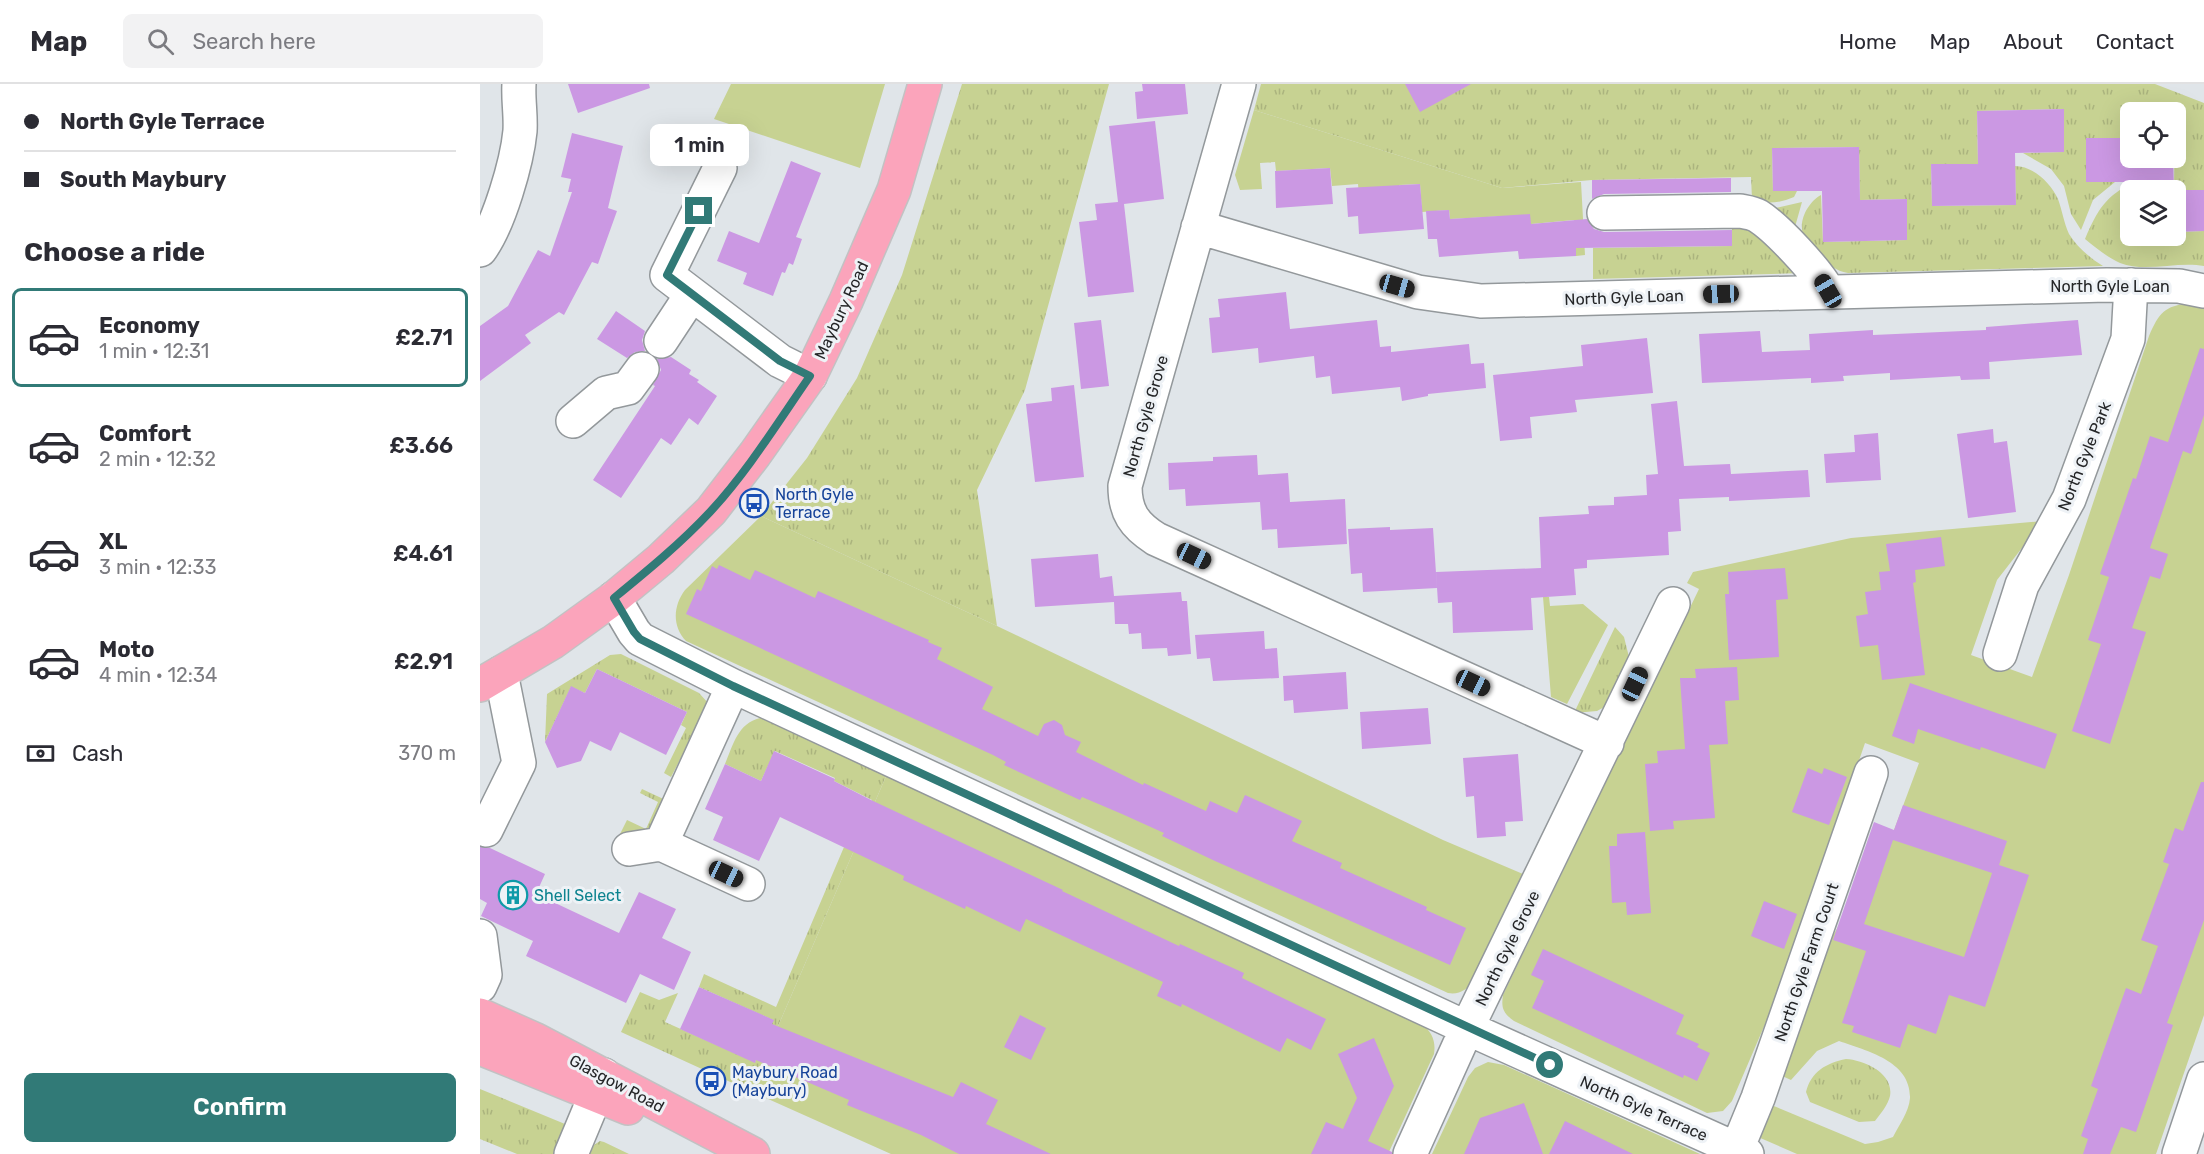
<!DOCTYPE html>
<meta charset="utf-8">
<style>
:root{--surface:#fff;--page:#f2f2f3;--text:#2b2b33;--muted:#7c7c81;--line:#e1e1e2;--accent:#317a77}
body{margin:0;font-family:Rubik,sans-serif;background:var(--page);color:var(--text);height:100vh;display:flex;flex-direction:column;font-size:22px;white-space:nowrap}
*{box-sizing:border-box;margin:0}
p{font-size:20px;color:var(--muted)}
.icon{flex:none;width:33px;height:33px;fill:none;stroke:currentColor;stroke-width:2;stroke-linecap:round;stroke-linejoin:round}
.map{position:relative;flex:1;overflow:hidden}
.drawer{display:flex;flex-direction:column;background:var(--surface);width:480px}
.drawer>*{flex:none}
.hud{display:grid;align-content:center;height:132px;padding:0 24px;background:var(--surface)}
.controls{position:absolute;left:1640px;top:18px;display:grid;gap:12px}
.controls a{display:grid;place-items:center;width:66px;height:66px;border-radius:9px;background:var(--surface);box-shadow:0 6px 24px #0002;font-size:30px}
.end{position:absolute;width:27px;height:27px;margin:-14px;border:8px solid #317a77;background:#fff;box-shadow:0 0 0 3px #fff}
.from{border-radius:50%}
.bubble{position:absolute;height:42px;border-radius:9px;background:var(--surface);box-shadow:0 6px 24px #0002;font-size:20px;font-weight:600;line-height:42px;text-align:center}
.car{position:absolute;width:18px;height:36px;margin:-18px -9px;border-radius:8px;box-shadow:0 0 4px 2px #0007;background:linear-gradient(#222 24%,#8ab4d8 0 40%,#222 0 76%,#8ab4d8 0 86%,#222 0)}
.hud b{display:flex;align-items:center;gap:21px;height:57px;font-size:22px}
.hud b+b{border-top:2px solid var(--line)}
.hud i{width:15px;height:15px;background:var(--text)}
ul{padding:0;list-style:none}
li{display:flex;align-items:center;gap:18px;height:99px;margin:0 12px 9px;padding:0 12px;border:3px solid transparent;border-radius:9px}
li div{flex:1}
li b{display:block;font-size:22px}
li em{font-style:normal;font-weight:600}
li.selected{border-color:var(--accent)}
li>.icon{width:54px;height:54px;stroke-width:1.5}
h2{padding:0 24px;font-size:27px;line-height:72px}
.pay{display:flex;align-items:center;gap:15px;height:66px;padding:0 24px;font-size:22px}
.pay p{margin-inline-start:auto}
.primary-button{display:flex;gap:12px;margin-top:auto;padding:12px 24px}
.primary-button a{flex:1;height:69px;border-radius:9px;background:var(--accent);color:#fff;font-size:24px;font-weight:600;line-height:69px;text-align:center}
header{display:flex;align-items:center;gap:36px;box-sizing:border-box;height:84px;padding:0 30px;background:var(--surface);border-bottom:2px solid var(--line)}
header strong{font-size:28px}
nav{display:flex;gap:33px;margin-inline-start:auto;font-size:21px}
.search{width:420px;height:54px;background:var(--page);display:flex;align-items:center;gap:15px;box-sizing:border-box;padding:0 21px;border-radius:9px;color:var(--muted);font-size:22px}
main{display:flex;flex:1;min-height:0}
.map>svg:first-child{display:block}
</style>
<header>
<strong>Map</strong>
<div class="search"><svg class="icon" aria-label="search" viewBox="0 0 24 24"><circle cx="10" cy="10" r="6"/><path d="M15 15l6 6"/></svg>Search here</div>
<nav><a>Home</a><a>Map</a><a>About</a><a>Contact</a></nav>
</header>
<main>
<section class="drawer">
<div class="hud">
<b><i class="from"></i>North Gyle Terrace</b>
<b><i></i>South Maybury</b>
</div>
<h2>Choose a ride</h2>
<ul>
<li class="selected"><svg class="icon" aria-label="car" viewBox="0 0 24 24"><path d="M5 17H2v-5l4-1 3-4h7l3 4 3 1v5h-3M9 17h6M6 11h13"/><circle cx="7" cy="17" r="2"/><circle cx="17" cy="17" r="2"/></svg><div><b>Economy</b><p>1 min · 12:31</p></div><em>£2.71</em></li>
<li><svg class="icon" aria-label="car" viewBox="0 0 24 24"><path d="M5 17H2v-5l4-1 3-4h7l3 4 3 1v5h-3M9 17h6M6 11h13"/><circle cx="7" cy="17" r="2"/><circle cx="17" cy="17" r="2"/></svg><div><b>Comfort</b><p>2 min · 12:32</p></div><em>£3.66</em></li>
<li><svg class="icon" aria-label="car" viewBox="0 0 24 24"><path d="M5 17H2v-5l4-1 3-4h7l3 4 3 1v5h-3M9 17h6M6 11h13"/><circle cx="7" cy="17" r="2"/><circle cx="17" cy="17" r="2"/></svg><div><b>XL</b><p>3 min · 12:33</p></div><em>£4.61</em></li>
<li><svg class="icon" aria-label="car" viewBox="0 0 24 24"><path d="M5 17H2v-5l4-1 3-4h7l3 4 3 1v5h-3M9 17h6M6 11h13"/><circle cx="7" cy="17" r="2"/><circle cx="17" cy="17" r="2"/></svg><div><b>Moto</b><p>4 min · 12:34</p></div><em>£2.91</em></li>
</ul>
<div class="pay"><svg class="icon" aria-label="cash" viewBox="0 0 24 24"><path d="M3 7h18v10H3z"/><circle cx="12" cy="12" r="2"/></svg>Cash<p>370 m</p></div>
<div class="primary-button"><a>Confirm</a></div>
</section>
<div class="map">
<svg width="1724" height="1070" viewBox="0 0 1724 1070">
<defs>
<pattern id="grass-tufts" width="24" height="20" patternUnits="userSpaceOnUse" patternTransform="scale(1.5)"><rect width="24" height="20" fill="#c7d292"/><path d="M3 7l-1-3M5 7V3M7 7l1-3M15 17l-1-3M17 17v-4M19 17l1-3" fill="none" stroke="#abb47e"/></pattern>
</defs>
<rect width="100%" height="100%" fill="#e0e5e9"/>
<!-- grass -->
<path fill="url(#grass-tufts)" d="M482 0H629L545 306 497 406 517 542 281 432 327 374 377 294 422 191Z
M781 0H1675L1724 19V106H1694L1695 28H1650V54L1606 55 1607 97 1635 98 1613 116 1601 146 1591 130 1584 102 1571 85 1543 69 1584 68V25L1497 27 1498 80H1451L1452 122 1536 121 1535 82C1553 82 1571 99 1578 115 1582 126 1584 139 1589 150 1597 163 1610 174 1623 182L1368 189C1355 187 1350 181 1341 172 1336 167 1328 161 1325 155 1316 139 1328 118 1341 111L1343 158 1427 156 1426 115 1380 116 1379 63 1292 64 1293 107H1317L1314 113C1300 119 1286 121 1272 115L1271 93 1112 96 1022 104 774 26Z
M1656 97V106H1650V152H1695V148L1724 147V182C1697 177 1666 189 1640 179 1627 173 1616 164 1605 155 1618 125 1625 112 1656 97Z
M1322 118 1313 150 1291 125Z
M1252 140H1268L1323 189 1113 195V164L1252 162Z
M1135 543 1144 553 1150 577 1128 621 1117 627 1094 629Z
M141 570 219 609 229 620 191 693 184 689 206 644 201 641 207 628 117 585 105 609 91 603 65 658 67 610 130 571Z
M280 634H290L407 690 270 1007 141 948 160 908 179 916 198 909 185 938 275 978 293 936 219 903 224 890 296 923 364 763 369 765 392 716 354 697 355 694 295 667 281 697 245 680C253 661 258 639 280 634Z
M162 705 192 719 172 746 136 758 147 736 166 745 178 718 160 709Z
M1366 975C1384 976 1414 989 1410 1012 1408 1021 1401 1029 1395 1037L1379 1038 1330 1018 1326 1008C1331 988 1346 979 1366 975Z
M0 1005 85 1040 89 1044 83 1070H37L0 1055Z
M120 1057 124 1058 149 1070H110L114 1061Z"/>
<!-- garden -->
<path fill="#c7d292" d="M251 0H405L380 84 234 35Z
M774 26 1022 104 1101 98 1105 171 1096 172 1094 136 1051 140 1026 132 970 135 969 126 942 128 940 100 919 101V110L879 112 878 100 852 102 850 84 796 87 795 78 780 79 782 105 760 106 755 91Z
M1710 219 1724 224V931L1676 1070H1317L1278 1053 1289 1020 1385 1060 1398 1058 1413 1053C1419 1041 1429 1028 1430 1014 1431 977 1387 967 1359 957L1337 967 1311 996 1300 991 1351 855 1414 746 1439 679 1385 659 1304 896 1252 1017 1243 1027 1227 1029 1034 937C1023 929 1021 924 1023 911L1219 505 1207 499 1213 488 1371 454 1563 437 1517 496 1491 571 1552 593 1589 491 1669 252C1679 229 1684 222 1710 219Z
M281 432 517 542 963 756 1043 790 995 896C987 905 980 911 968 909L206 557C192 542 193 522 205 506Z
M1063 513H1069L1070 522 1103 520 1128 541 1087 620 1071 613Z
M407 690 942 940C952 948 956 957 954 970L908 1070H411L270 1007Z
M1008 978 1024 981 1220 1070H952L988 993 995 984Z"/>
<!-- building -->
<path fill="#cb98e3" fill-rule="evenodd" d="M88 0H169L170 4 98 29Z
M662 0H705L708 30 657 35 655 8 663 7Z
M925 0H991L940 28Z
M1584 25V68L1535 69 1536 121 1452 122 1451 80H1498L1497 27Z
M675 37 684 115 644 120 654 208 608 213 599 138 617 136 615 120 638 118 629 42Z
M92 49 143 62 128 124 137 127 118 180 112 178 84 231 79 228 45 251 51 259 0 297V242L28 222 58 166 70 172 92 108H88L91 95 81 93Z
M1606 54H1650V74H1693L1694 106H1656V98H1606Z
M1379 63 1380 116 1427 115V156L1343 158 1342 107H1293L1292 64Z
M311 77 341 89 316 153 322 155 313 181 309 179 305 189 302 188 293 212 263 200 267 189 237 177 249 147 279 159Z
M850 84 853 120 796 124 795 87Z
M1251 94V108L1124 110 1112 115V96Z
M940 100 944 145 879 150 878 132 868 133 866 104Z
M1695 106H1724V147L1695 148Z
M969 126 970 135 1050 130 1051 140 1107 135 1114 145 1124 148 1252 146V162L1096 164V172L1039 175 1038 167 959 173 957 155H948L946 127Z
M806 208 810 245 897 236 900 263 911 262V268L989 260 991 280 1004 279 1006 304 948 310V312L922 317 920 303 852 310 850 292 836 294 834 272 779 279 778 264 732 269 729 234 740 233 738 215Z
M136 227 165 247 162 256 165 267 155 268 147 274 117 255Z
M621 236 629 302 601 305 594 239Z
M1598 236 1602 271 1509 278 1510 295 1481 296 1480 292 1410 296V289L1363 292 1364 297 1331 299V294L1222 299 1219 250 1280 247 1282 268 1330 266 1329 250 1393 246V251L1506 246V243Z
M1167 254 1173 309 1095 316 1097 328 1050 333 1052 354 1020 357 1013 291 1103 282 1101 261Z
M1720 264 1724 265V331L1711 370 1703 367 1670 464 1688 470 1680 495 1670 492 1652 544 1666 548 1630 660 1592 647 1621 560 1608 556 1629 493 1620 490 1653 394 1656 395 1670 352 1688 358Z
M191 273 211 286 209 290 219 296 217 298 237 312 218 341 209 334 191 361 181 354 141 414 113 396 175 302 173 301 181 286 177 275Z
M594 301 604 393 555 398 546 320 572 317 571 304Z
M1197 317 1204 382 1250 380 1251 390 1328 386 1330 413 1249 417V413L1199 415 1201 447 1188 448 1189 471 1107 476V484L1094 485 1096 511 1051 514 1053 546 973 549 972 518 958 519 956 488 1061 484 1059 433 1109 430 1108 422 1134 421V413L1167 411 1166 391 1178 390 1171 320Z
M1513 345 1514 359 1527 357 1536 428 1488 434 1477 350Z
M1398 349 1401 396 1346 399 1344 370 1375 368 1374 351Z
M777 371 778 391 808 389 810 418 865 415 867 460 798 464 797 445 782 446 780 418 706 422 705 405 689 406 688 379 733 377V373Z
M910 443V446L953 444 957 504 883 508 882 489 871 490 868 445Z
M1461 453 1465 482 1435 486 1436 498 1433 499 1445 591 1402 596 1398 561 1380 563 1376 532 1388 530 1385 508 1401 506 1399 488 1410 487 1406 460Z
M618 470 620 494 632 492 634 512 701 508 702 517H707L711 570 688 572 687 564 662 565 661 549 649 550 648 540H635L634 518 555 523 551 475Z
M239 481 270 496 275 486 335 514 338 507 449 556 448 558 462 564 457 575 513 603 502 625 558 652 564 640 574 636 582 641 585 651 601 658 596 668 663 701 664 699 726 727 730 717 757 729 765 711 822 737 812 757 862 779 860 784 947 823 946 826 986 844 970 881 735 777 682 752 684 749 642 730 602 713 600 716 541 689 524 681 526 678 513 671 206 530 217 505 221 507 232 482 237 485Z
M1305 484 1308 515 1296 516 1299 573 1249 576 1245 510H1249L1248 488Z
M784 547 785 565 797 564 799 594 733 597 730 574 717 575 715 551Z
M1257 583 1259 616 1245 617 1248 660 1229 661 1235 734 1193 737 1194 745 1170 747 1165 680 1178 679 1177 667 1205 665 1200 594H1216L1215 585Z
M117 585 207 628 186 671 140 648 131 667 110 657 101 677 77 684 65 658 91 602 105 609Z
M866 588 868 625 814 629 813 616 804 617 803 592Z
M1430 599 1577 650 1565 685 1501 663 1500 666 1438 645 1434 660 1412 652Z
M948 624 951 660 882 665 880 628Z
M294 667 355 695 354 697 391 716 583 806 582 807 699 862 700 860 764 889 762 894 846 935 831 966 807 954 800 968 702 920 701 923 677 912 683 898 546 835 540 848 486 822 485 825 423 796 424 792 300 733 279 777 233 756 243 733 225 725 245 680 281 697Z
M1038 670 1043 737 1025 738 1026 752 997 754 994 712 986 713 983 674Z
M1328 684 1342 690 1344 684 1367 693 1349 741 1312 728Z
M1721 698H1724V836L1687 939 1693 941 1656 1048 1641 1043 1630 1070H1603L1608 1055 1601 1052 1618 1005 1611 1002 1646 904 1661 910 1678 862 1661 856 1689 780 1683 778 1695 744 1703 747Z
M1423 721 1527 757 1519 781 1549 791 1505 923 1469 911 1456 950 1428 940 1420 964 1372 948 1374 942 1362 939 1386 867 1353 856 1394 738 1414 746ZM1413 756 1512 789 1484 873 1384 840Z
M1165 748 1171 829 1147 831 1146 818 1132 819 1129 762H1137V750Z
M0 763 10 764 65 790 56 810 139 849 159 808 196 825 182 854 211 868 194 906 160 890 146 919 46 872 53 857 1 832 7 819 0 815Z
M1284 817 1317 830 1304 865 1271 852Z
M1063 865 1204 931 1196 950 1219 960 1217 963 1230 969 1217 997 1204 991 1203 994 1052 924 1064 897 1051 891Z
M219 903 294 936 292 940 473 1013 481 998 518 1016 506 1040 571 1070H479L441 1051 367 1021 369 1016 276 976 275 979 200 945Z
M540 931 566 944 551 976 524 963Z
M894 954 914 1002 888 1057 912 1068V1070H831L846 1038 863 1045 877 1014 858 970Z
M1044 1019 1063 1070H984L1000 1034Z
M1085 1037 1153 1070H1069Z"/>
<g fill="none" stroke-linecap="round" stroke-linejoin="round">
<!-- minor casing -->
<g stroke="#93989b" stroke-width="36">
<path id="minor" d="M759 0 645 402C645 428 654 441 676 455L1127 659
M240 84 187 191 300 277 330 292
M1124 129 1260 127C1265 128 1273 129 1278 132 1297 144 1337 187 1348 207
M718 143 938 208 1001 217 1627 201 1699 202 1724 207
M0 166C19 141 37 78 40 47 41 31 38 16 39 0
M181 257 212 210
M93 337 126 309 148 304 162 285
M134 514 154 548 160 555 253 602 987 944 1267 1070
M1520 570 1542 501 1589 415 1648 255 1651 201
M6 746 39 679 21 589
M181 760 253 602
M149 765 181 760 268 800
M0 852 5 891 0 902
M1257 1065 1278 1014 1391 689
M91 1070 124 991
M930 1070 987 944 1193 520
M1699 1070 1724 995"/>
</g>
<!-- major casing -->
<g stroke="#c2c2c3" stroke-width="36">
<path id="major" d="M0 601 73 558 134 514 181 475 231 427 275 370 330 292 366 217 414 106 445 0
M0 931 56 956 273 1070
M0 964 148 1024"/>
</g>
<!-- minor -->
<use href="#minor" stroke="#fff" stroke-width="33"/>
<!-- major -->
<use href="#major" stroke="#fba4bb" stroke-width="33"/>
</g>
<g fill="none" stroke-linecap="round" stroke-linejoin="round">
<!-- route -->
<path stroke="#317a77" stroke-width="8" d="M219 127 187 191 300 277 330 292C298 338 268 387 230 428 200 460 167 487 134 514L154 548 160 555 253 602 1070 981"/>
</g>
<!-- icons -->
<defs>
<g id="bus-ring" transform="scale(1.5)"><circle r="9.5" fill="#eef2f6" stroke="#1a4fb4" stroke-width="1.5"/><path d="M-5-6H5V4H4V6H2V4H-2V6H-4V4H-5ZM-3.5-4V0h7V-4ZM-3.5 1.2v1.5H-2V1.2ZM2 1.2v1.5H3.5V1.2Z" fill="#1a4fb4"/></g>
<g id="building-ring" transform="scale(1.5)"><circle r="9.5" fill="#eef2f6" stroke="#0f9aa8" stroke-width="1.5"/><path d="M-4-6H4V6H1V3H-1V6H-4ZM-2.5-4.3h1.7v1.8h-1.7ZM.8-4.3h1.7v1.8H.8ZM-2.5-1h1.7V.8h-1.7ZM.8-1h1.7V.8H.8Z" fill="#0f9aa8"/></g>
</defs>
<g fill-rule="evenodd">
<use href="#bus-ring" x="274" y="419"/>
<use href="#building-ring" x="33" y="811"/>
<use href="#bus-ring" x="231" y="997"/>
</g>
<g text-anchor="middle" stroke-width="6" stroke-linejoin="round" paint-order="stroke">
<!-- street labels -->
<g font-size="16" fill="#252628" stroke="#eef2f6">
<text x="1630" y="208">North Gyle Loan</text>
<text transform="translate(1144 213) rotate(-2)" y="6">North Gyle Loan</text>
<text transform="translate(361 226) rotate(-65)" y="6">Maybury Road</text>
<text transform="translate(665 332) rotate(-74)" y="6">North Gyle Grove</text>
<text transform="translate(1604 372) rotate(-68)" y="6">North Gyle Park</text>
<text transform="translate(1027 864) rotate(-64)" y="6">North Gyle Grove</text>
<text transform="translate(1326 878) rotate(-71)" y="6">North Gyle Farm Court</text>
<text transform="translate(137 999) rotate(28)" y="6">Glasgow Road</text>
<text transform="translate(1164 1024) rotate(24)" y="6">North Gyle Terrace</text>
</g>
<!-- transit labels -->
<g font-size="16" fill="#164399" stroke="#eef2f6" text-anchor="start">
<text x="295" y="416">North Gyle<tspan x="295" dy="18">Terrace</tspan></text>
<text x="252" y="994">Maybury Road<tspan x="252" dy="18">(Maybury)</tspan></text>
</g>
<!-- culture labels -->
<g font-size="16" fill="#0d838f" stroke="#eef2f6" text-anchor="start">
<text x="54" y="817">Shell Select</text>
</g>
</g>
</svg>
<div class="controls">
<a><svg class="icon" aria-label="locate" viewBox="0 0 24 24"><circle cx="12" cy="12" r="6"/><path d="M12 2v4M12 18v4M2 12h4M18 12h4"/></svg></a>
<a><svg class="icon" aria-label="layers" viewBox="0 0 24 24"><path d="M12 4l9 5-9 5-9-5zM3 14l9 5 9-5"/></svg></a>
</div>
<i class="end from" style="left:1070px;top:981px"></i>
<i class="end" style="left:219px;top:127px"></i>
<div class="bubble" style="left:170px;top:40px;width:99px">1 min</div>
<i class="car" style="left:917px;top:202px;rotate:106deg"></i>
<i class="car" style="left:1348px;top:207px;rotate:330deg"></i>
<i class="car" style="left:1241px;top:210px;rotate:268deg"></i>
<i class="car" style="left:714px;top:472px;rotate:115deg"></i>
<i class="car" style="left:993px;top:599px;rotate:115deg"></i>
<i class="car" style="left:1155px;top:600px;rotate:25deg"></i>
<i class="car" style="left:246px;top:790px;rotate:115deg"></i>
</div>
</main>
